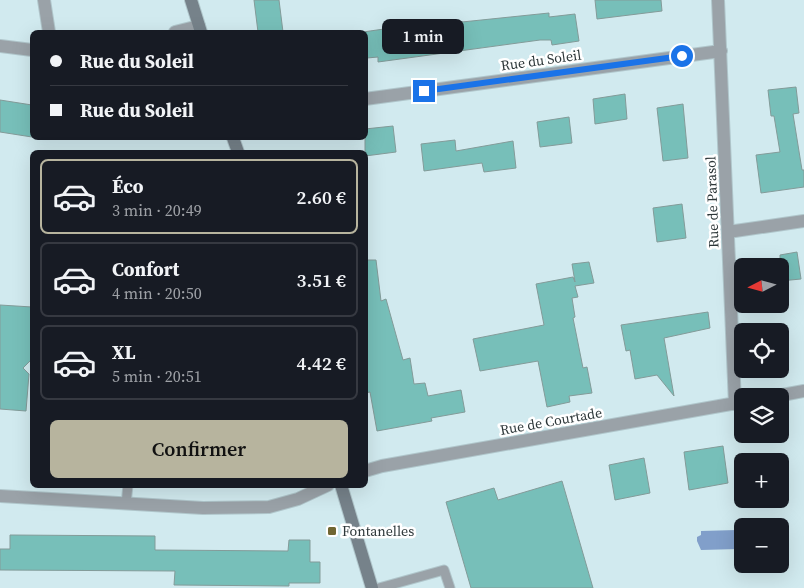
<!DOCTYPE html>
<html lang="fr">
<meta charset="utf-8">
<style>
:root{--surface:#171b24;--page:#20242c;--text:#f1f3f6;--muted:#9ea1a6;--line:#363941;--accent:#b7b49e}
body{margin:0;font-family:"Source Serif 4",serif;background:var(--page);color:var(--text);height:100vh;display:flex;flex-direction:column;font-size:19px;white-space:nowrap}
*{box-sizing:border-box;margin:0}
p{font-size:16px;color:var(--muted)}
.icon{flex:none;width:28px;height:28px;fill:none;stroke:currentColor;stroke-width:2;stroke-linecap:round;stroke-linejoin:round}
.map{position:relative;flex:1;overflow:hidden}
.side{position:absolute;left:30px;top:150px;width:338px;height:338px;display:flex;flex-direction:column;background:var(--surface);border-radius:8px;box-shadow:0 5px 20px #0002}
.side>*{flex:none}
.top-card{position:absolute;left:30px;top:30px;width:338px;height:110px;border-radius:8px;box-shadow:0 5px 20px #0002;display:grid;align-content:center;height:110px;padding:0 20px;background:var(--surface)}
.needle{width:32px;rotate:264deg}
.tools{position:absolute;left:734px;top:258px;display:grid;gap:10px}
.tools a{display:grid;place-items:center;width:55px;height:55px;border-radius:8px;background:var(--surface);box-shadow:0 5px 20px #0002;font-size:25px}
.end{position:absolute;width:22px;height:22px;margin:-11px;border:6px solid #1a73e8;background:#fff;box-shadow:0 0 0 2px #fff}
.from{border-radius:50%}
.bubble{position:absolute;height:35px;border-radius:8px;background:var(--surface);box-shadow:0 5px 20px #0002;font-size:16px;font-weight:600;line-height:35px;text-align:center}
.top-card b{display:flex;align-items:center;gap:18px;height:48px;font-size:19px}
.top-card b+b{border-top:1px solid var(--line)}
.top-card i{width:12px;height:12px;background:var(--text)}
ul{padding:9px 0 0;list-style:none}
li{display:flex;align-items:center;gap:15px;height:75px;margin:0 10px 8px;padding:0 10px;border:2px solid var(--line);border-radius:8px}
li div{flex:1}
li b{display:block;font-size:19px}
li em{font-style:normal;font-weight:600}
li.active{border-color:var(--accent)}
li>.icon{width:45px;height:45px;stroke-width:1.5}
.button{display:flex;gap:10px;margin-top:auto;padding:10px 20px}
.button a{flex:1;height:58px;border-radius:8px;background:var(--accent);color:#111;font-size:20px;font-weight:600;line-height:58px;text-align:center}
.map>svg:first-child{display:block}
</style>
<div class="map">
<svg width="804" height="588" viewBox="0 0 804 588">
<rect width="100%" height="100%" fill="#d1eaef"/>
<!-- water -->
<path fill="#819fca" d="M737 530 738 549 701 550 697 541V537L701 535V531Z"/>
<!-- building -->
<path fill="#77bfb9" stroke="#839b99" d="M254 0H279L283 32H258Z
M595 0H661L662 11 597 19Z
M549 13V17L575 14 579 41 552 45 551 40H540L378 62V57L367 58 363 32 433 22V25Z
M796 87 799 113 793 114 802 170H804V187L761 193 756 155 780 152 774 116H771L768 90Z
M625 94 627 119 595 124 593 99Z
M0 100 32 105V137L0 132Z
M683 104 688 158 663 161 657 108Z
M569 117 572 143 540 147 537 122Z
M393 126 396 152 365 156V129Z
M455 140 456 151 513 141 516 168 484 172 482 163 424 171 421 144Z
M682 204 686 238 657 242 653 208Z
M797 252 801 279 780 281V255Z
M365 260H376L381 301 386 299 403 360 410 358 414 384 425 383 428 396 461 390 465 412 431 418 432 421 377 431 370 392 365 393Z
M589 262 594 283 575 286 578 297 572 298 575 317 573 318 583 368 587 367 592 393 569 396 570 402 547 407 538 361 480 371 473 339 544 325 536 284 573 277 575 282 572 264Z
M0 305 32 307V359L23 368 29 374 26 411 0 409Z
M708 312 710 328 664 338 674 396 657 375 635 379 630 350 626 351 621 325Z
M723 446 728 483 689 490 684 452Z
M644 458 650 493 615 500 609 465Z
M562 481 593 588H471L446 502 494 488 498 500Z
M10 535 155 536V550L288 551 289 540H310V562H320V583H289V586L174 585 175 571 0 570V549H10Z"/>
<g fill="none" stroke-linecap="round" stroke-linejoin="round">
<!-- service casing -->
<g stroke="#b0c6cb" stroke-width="11">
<path id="service" d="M126 504 128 485
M379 588 444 570 450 588"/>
</g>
<!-- minor casing -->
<g stroke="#b0c6cb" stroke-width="14">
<path id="minor" d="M44 0 49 32
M718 0 735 404
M175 32 199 26
M0 46 32 50
M365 99 721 51
M728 232 804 221
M777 396 804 391
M365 471 382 466 742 402
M0 496 203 508 269 507 298 499 328 485"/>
</g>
<!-- secondary casing -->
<g stroke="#b0c6cb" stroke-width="14">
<path id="secondary" d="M191 0 201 32
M233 138 238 152
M341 485 372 588"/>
</g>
<!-- service -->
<use href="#service" stroke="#9aa2a8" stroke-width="9"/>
<!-- minor -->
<use href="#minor" stroke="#9aa2a8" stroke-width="12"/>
<!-- secondary -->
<use href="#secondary" stroke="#76828a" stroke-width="12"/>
</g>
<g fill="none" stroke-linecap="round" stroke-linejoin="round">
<!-- route -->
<path stroke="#1a73e8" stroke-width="6" d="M424 91 682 56"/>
</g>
<!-- markers -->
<rect fill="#706632" stroke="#fff" stroke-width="2" x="327" y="526" width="10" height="10" rx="2.5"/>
<g text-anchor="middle" stroke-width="5" stroke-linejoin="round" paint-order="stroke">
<!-- street labels -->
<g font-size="14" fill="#2d3739" stroke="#fff">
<text transform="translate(541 60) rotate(-8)" y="5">Rue du Soleil</text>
<text transform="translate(712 202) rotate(-92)" y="5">Rue de Parasol</text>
<text transform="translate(551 421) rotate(-10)" y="5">Rue de Courtade</text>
</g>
<!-- poi labels -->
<g font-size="14" fill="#2d3739" stroke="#fff" text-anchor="start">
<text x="342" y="536">Fontanelles</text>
</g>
</g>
</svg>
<div class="tools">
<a><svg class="needle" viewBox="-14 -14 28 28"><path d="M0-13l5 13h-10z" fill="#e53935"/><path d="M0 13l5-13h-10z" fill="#9ea1a6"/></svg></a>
<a><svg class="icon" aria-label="locate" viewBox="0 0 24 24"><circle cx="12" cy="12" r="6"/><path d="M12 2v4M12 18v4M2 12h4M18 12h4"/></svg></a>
<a><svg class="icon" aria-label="layers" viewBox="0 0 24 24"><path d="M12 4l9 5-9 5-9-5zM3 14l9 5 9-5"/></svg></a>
<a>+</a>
<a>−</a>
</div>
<i class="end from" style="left:682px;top:56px"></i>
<i class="end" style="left:424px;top:91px"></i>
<div class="bubble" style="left:382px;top:19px;width:82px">1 min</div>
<div class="top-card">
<b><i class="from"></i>Rue du Soleil</b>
<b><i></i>Rue du Soleil</b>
</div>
<section class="side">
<ul>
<li class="active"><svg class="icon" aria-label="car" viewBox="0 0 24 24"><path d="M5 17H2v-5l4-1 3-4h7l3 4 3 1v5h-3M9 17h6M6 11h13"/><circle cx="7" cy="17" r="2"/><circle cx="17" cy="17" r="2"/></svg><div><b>Éco</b><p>3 min · 20:49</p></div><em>2.60 €</em></li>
<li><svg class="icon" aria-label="car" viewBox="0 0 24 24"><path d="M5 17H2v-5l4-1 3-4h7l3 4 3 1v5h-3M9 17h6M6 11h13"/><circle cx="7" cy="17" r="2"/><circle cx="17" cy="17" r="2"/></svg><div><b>Confort</b><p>4 min · 20:50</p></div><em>3.51 €</em></li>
<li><svg class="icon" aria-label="car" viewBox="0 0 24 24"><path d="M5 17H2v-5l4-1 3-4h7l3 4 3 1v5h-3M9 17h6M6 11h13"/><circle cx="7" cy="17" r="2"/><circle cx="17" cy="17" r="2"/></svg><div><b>XL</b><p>5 min · 20:51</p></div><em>4.42 €</em></li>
</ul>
<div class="button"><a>Confirmer</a></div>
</section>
</div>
